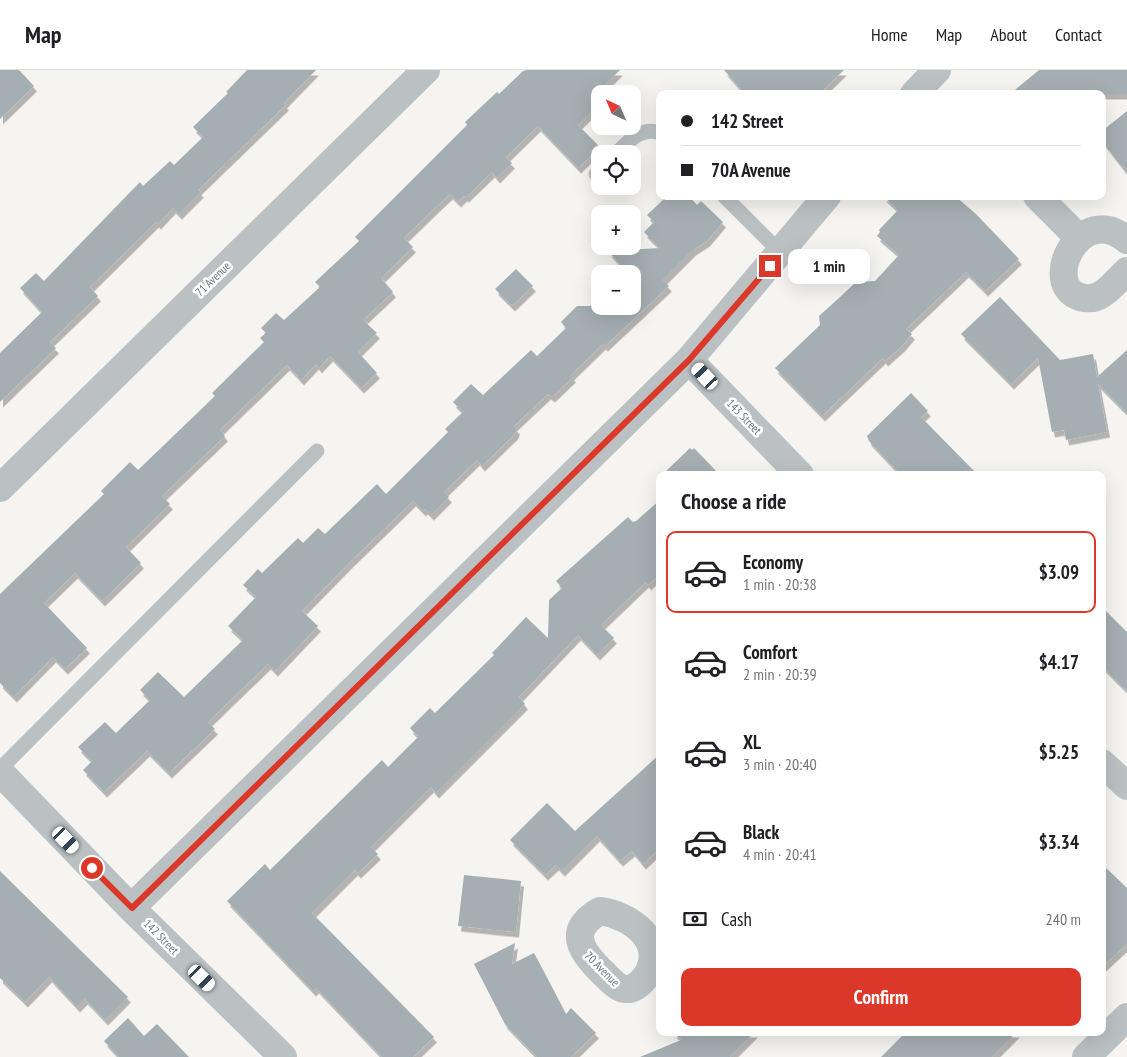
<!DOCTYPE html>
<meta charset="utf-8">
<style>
:root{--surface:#fff;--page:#f6f6f6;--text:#202124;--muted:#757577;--line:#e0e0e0;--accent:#db382a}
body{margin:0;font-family:"PT Sans Narrow",sans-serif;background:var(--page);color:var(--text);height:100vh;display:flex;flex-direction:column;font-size:19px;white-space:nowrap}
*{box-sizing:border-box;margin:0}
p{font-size:16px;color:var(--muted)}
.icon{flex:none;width:28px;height:28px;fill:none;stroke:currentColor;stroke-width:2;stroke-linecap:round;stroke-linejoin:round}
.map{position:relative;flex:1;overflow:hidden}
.sheet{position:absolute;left:656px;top:401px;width:450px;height:565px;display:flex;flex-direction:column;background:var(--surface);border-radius:10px;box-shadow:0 5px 20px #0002}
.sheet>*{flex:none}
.top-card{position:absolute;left:656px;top:20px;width:450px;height:110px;border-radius:10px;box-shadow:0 5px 20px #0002;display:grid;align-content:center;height:110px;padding:0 25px;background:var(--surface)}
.needle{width:32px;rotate:316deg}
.controls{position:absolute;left:591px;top:15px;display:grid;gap:10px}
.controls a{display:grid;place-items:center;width:50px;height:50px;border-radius:10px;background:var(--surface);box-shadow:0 5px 20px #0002;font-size:25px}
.end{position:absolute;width:22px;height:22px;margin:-11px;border:6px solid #db382a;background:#fff;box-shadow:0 0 0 2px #fff}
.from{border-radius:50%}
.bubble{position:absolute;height:35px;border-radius:10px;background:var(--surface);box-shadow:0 5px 20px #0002;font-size:16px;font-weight:700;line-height:35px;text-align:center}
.car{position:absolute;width:15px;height:30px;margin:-15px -8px;border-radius:6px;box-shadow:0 0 4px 1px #0007;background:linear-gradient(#fff 24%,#345 0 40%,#fff 0 76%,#345 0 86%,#fff 0)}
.top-card b{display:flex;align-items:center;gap:18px;height:48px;font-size:19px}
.top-card b+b{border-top:1px solid var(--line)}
.top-card i{width:12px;height:12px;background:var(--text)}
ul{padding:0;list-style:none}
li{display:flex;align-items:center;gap:15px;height:82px;margin:0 10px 8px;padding:0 15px;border:2px solid transparent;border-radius:10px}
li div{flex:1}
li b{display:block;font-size:19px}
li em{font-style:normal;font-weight:700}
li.selected{border-color:var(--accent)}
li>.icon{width:45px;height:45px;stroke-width:1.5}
h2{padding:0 25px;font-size:22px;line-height:60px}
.pay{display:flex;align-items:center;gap:12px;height:55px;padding:0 25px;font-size:19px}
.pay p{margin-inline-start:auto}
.primary-button{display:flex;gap:10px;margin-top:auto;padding:10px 25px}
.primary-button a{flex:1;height:58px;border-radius:10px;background:var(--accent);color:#fff;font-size:20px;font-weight:700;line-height:58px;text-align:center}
header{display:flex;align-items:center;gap:30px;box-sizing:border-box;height:70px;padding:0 25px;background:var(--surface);border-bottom:1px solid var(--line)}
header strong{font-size:24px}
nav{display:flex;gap:28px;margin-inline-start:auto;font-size:18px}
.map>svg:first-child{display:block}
</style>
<header>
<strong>Map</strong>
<nav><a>Home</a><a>Map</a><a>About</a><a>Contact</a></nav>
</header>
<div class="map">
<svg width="1127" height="987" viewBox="0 0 1127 987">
<defs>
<filter id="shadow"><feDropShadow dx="3" dy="5.5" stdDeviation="0" flood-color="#0004"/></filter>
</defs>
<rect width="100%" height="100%" fill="#f5f4f1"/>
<!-- building -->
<path fill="#a5aeb2" filter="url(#shadow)" d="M0 0H19L34 16 0 49Z
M247 0H316L284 33 286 35 198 120 201 122 179 144 173 138 158 154 156 152 90 217 98 226 50 272 56 278 0 332V283L42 242 20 218 36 203 44 211 140 112 143 116 170 91 174 95 203 67 193 57 228 23 226 22Z
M527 0H620L592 28 598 35 578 55 600 77 578 98 538 56 506 87 512 93 497 108 492 102 466 127 464 126 458 132 450 124 437 136 404 168 413 177 381 208 393 222 363 250 377 263 358 282 377 303 361 318 330 286 319 298 316 294 301 310 287 295 220 360 225 366 162 426 170 434 126 477 141 493 102 531 75 503 44 533 87 578 65 599 53 587 14 627 0 613V524L104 424 101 421 130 392 138 400 215 326 212 323 264 272 260 268 266 263 261 258 276 243 284 250 320 217 315 212 359 171 355 167 467 55 465 52 497 22 499 24 523 1Z
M724 0H844L819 24H745Z
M1039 0H1127V24H1010Z
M1127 41V103L1102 71V61Z
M667 126H689L697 135 701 131 723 152 707 171 693 180 663 210 669 216 605 276 603 274 571 305 573 307 552 327 548 324 514 356 517 359 515 364 482 396 477 390 444 422 449 427 431 445 425 439 423 441 413 431 351 491 302 541 318 556 275 601 268 594 208 652 215 659 169 703 147 681 104 722 83 700 92 691 78 677 105 652 116 663 150 630 140 620 158 602 184 627 243 570 228 556 256 527 243 515 258 499 262 503 298 468 303 473 318 458 325 464 377 414 386 424 448 362 445 359 463 342 453 332 471 314 483 325 531 280 537 286 566 258 561 252 577 236H590L600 226V236H632V204H623L626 201 608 181 660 178 644 162 654 152 647 145Z
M883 126H955L976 144 1019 189 985 221 966 202 906 259 912 264 902 276 885 291 883 288 822 346 775 298 820 255 819 246 839 228 856 212 875 211 899 185 877 166 880 162 879 160 898 140Z
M516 199 533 216 512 236 495 219Z
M1000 227 1060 290 1093 284 1097 307 1127 280V343L1098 314 1107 362 1066 370 1064 360 1052 362 1038 288 1011 314 961 264Z
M911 323 928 341 921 347 978 405H901L869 371 867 366Z
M690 378 692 380 694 378 720 405H662Z
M660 430V504L648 515 646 512 601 555 614 568 597 585 578 565 519 627 525 634 436 723 431 717 371 777 378 784 358 803 355 800 312 843 434 967 413 987H382L316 918 313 921 227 831 265 794 270 800 382 690 388 697 418 667 410 658 430 638 435 643 494 585 492 583 526 547 548 568 549 530 562 518 556 511 628 447 633 452 636 451Z
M1102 537 1127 562V621L1102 596Z
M660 684V778L643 794 632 781 620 791 597 766 562 801 556 795 545 805 510 770 547 733 575 761Z
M1102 794 1127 818V874L1102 897Z
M0 801 128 927 105 950 85 929 77 937 49 907 25 932 0 908Z
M464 805 521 811 516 862 458 856Z
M515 873 512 894 534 883 566 944 571 938 596 963 571 987H537L505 954 474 894Z
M128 948 144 966 157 954 189 987H119L104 971Z
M673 962H755L730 987H640L681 970Z
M906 962H1017L992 987H881Z"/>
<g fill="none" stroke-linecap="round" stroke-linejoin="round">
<!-- service -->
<path stroke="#bbc1c3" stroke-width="15" d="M616 84C629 71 641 56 660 63
M596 104 600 100
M724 126 781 183
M0 699 317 381"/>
<!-- minor -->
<path stroke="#bbc1c3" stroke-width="28" d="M914 24 937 0
M1037 126 1079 168
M1127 170C1080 130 1040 215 1080 227 1087 229 1095 229 1102 224 1111 219 1119 208 1127 201
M689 290 800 405
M0 418 426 0
M1102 693 1127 716
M0 702 131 838 283 987
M131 838 689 290 827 126
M600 841C631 845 667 872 647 905 642 912 635 920 625 919 616 918 608 907 601 901 580 880 567 860 600 841Z
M1086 987 1127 947"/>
</g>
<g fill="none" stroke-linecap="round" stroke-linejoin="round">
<!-- route -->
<path stroke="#db382a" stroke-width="6" d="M92 798 132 838 689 290 770 196"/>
</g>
<g text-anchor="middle" stroke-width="5" stroke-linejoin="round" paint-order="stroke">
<!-- street labels -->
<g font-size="12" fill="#657881" stroke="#fff">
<text transform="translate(213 209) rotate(-44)" y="4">71 Avenue</text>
<text transform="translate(744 347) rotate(46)" y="4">143 Street</text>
<text transform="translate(161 867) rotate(45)" y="4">142 Street</text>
<text transform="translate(602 899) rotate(45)" y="4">70 Avenue</text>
</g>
</g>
</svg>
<div class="controls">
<a><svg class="needle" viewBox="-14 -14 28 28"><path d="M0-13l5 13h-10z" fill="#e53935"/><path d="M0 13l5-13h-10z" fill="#757577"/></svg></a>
<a><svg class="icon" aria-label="locate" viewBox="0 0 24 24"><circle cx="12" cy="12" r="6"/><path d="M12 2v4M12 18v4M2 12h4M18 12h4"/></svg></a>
<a>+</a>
<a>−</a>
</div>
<i class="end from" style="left:92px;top:798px"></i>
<i class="end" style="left:770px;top:196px"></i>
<div class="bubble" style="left:788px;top:179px;width:82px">1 min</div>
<i class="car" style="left:705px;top:306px;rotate:317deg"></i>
<i class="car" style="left:66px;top:770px;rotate:136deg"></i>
<i class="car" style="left:202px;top:908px;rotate:134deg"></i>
<div class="top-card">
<b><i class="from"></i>142 Street</b>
<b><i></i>70A Avenue</b>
</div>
<section class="sheet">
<h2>Choose a ride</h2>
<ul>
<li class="selected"><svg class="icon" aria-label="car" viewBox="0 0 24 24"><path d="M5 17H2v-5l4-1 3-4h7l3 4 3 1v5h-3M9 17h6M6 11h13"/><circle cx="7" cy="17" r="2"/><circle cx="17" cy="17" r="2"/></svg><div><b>Economy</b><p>1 min · 20:38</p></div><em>$3.09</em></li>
<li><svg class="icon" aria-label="car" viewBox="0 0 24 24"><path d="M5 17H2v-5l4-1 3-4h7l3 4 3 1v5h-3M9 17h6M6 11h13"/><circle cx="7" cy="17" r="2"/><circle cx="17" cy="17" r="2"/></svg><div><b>Comfort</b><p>2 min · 20:39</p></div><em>$4.17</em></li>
<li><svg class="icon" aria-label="car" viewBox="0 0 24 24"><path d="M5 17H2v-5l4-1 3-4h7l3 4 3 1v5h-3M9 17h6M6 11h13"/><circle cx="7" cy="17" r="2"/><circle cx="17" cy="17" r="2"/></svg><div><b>XL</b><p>3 min · 20:40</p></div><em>$5.25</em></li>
<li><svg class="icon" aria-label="car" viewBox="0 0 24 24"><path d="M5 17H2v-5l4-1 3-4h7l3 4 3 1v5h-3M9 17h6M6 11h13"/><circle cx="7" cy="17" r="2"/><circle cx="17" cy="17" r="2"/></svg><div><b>Black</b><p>4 min · 20:41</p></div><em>$3.34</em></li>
</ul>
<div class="pay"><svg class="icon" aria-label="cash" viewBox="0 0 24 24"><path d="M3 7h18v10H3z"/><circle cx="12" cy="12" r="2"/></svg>Cash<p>240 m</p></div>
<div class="primary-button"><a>Confirm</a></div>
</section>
</div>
